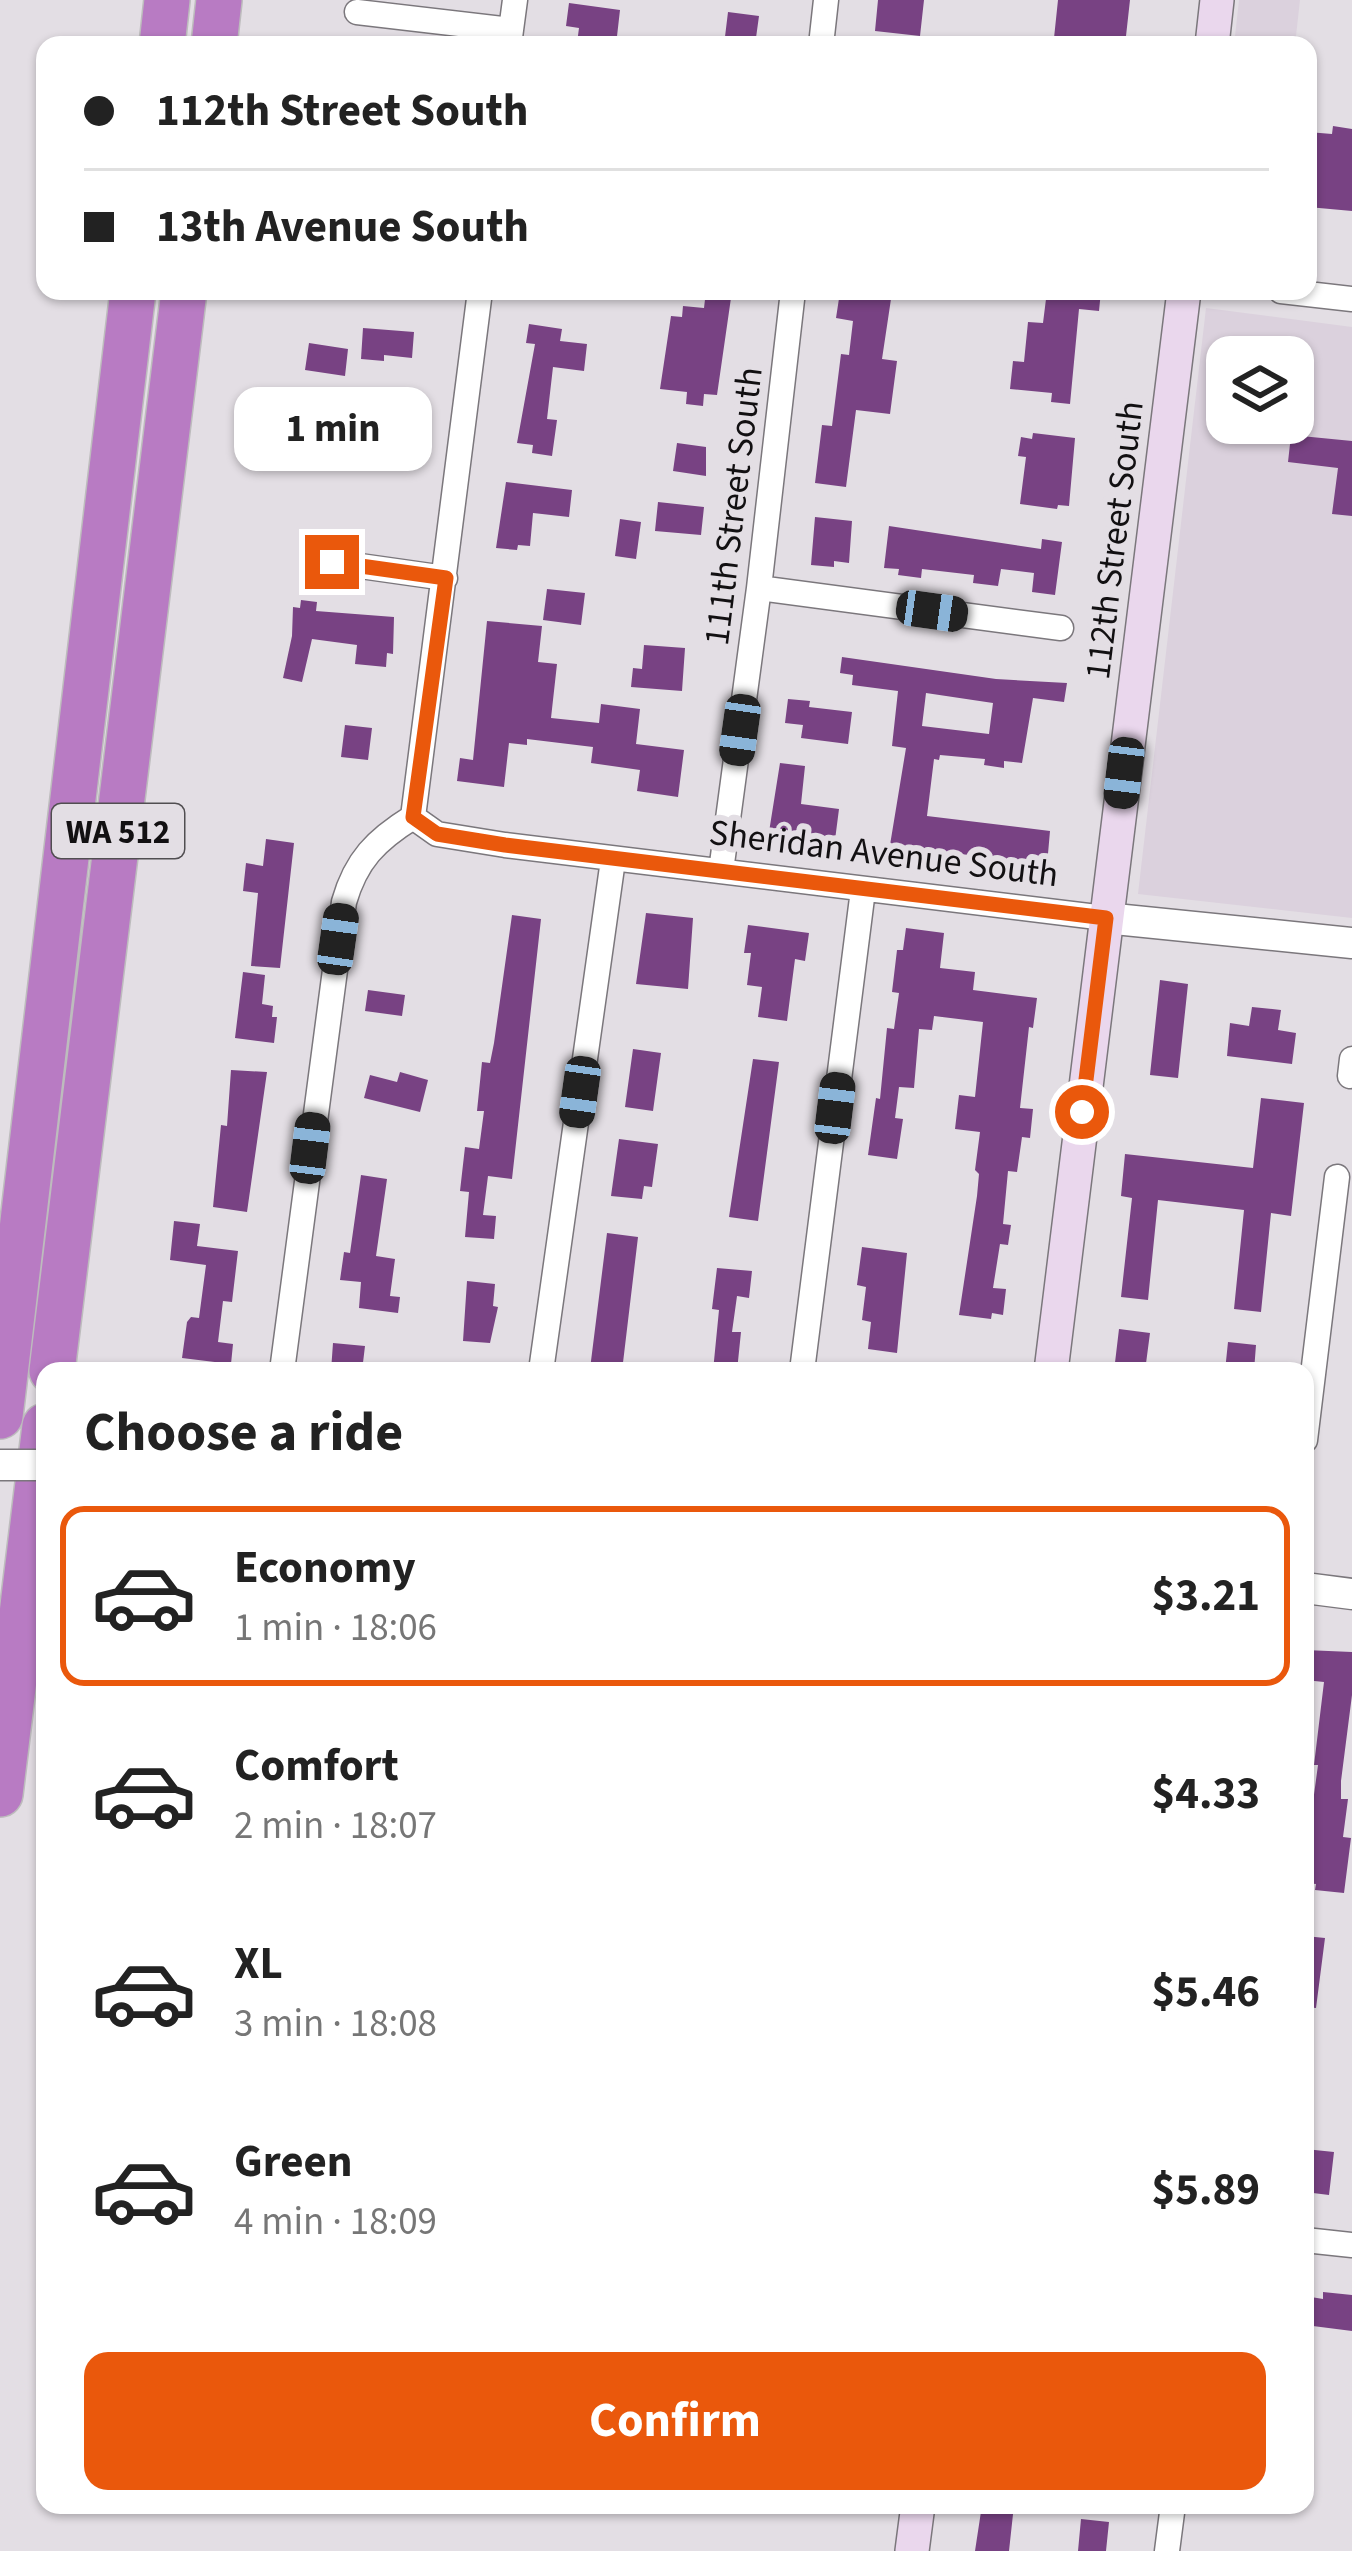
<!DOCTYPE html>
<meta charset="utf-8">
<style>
:root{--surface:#fff;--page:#f2f2f2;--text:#222;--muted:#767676;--line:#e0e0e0;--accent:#ea580c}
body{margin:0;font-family:"Source Sans 3",sans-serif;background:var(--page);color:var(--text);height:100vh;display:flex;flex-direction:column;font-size:45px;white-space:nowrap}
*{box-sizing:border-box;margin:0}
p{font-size:39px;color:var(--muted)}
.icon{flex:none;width:66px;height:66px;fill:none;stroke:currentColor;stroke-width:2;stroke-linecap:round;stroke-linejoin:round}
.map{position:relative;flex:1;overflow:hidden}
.sheet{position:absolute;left:36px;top:1362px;width:1278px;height:1152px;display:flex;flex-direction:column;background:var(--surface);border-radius:24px;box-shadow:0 3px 9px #0004}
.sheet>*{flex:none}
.top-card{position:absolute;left:36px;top:36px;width:1281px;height:264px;border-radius:24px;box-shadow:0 3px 9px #0004;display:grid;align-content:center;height:264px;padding:0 48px;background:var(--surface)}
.buttons{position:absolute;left:1206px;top:336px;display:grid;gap:24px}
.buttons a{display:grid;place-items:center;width:108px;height:108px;border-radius:24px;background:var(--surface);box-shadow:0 3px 9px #0004;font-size:60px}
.end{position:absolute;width:54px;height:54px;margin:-27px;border:15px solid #ea580c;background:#fff;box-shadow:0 0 0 6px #fff}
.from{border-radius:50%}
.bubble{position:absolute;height:84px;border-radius:24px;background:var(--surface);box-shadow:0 3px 9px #0004;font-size:39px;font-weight:700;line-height:84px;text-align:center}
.car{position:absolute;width:36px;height:72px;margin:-36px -18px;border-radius:15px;box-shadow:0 0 9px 3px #0007;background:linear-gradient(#222 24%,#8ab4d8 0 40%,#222 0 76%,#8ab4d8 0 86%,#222 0)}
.top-card b{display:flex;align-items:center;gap:42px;height:114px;font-size:45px}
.top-card b+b{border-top:3px solid var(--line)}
.top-card i{width:30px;height:30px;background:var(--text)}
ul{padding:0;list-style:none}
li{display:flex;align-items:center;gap:36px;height:180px;margin:0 24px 18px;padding:0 24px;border:6px solid transparent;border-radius:24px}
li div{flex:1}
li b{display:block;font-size:45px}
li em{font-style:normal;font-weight:700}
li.current{border-color:var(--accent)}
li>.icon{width:108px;height:108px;stroke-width:1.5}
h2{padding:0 48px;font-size:54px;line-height:144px}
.primary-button{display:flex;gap:24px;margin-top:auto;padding:24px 48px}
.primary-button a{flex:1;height:138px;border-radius:24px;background:var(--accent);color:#fff;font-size:48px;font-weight:700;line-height:138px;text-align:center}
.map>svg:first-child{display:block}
</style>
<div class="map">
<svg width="1352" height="2551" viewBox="0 0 1352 2551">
<rect width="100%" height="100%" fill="#e3dee4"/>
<!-- built -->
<path fill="#dbd1dd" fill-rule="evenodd" d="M1239 0H1300L1295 45H1234Z
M1206 308 1352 327V918L1138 894ZM1227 357H1293V423H1227Z"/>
<!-- building -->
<path fill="#784283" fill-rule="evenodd" d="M878 0H924L920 36 875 31Z
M1058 0H1130L1125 45H1062L1063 39 1054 38Z
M569 3 620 10 616 45 577 43 579 28 566 26Z
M728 12 759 16 755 45H724Z
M1333 126 1352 129V211L1308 207V132L1332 134Z
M706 291H732L717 395 704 394 703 406 686 404 687 392 660 389 671 316 682 317 683 306 704 308Z
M1047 291H1101L1099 311 1079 309 1070 404 1051 402 1052 393 1010 389 1013 361 1024 362 1028 322 1043 323Z
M840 292 891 299 882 359 897 361 890 414 856 410 846 487 815 483 822 425 832 426 841 354 849 355 853 321 836 318Z
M529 324 562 329 560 341 587 344 584 371 553 367 547 419 557 420 552 456 532 453 533 445 517 443 535 344 526 343Z
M363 328 414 332 412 358 384 355V361L361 359Z
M309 343 348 349 345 376 305 370Z
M1033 433 1075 438 1069 506 1058 505 1057 509 1020 504 1026 457 1018 456 1021 437 1032 439Z
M1291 435 1352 441V516L1332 514 1338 468 1288 462Z
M677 443 706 447V476L673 471Z
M506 482 572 490 569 517 533 513 530 546 518 545 517 550 496 548Z
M658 502 704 507 701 535 655 531Z
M815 517 852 521 849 563 834 561V567L811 565Z
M620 519 641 522 636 559 615 556Z
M889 526 1041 549 1042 539 1062 542 1055 595 1032 592 1034 573 1001 569 998 586 973 583 974 575 922 569 921 578 898 575 899 569 884 568Z
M547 589 585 593 581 625 543 620Z
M301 600 317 602 316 611 394 617 393 654 387 653 386 667 355 664 357 645 312 639 302 682 283 678 292 636 293 607 300 608Z
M487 621 542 626 538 662 557 664 551 718 599 723 601 704 640 709 636 744 684 750 678 797 637 791 640 770 591 763 593 747 527 739V745L509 743 504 787 457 781 460 758 473 760Z
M644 645 685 648 682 691 631 687 633 668 642 669Z
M842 657 996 679 1067 683 1064 702 1033 698 1022 763 1004 761V768L984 765 985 759 940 755 939 760 934 759 927 816 1050 831 1047 865 890 845 906 748 892 746 898 691 852 685 853 675 840 673ZM926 693 993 703 989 734 922 726Z
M788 699 810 701 809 707 852 712 848 744 801 738 803 725 785 723Z
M345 725 372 728 368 760 341 757Z
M780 763 805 766 801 804 839 809 835 840 769 832Z
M266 839 294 843 280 968 251 966 258 893 243 891 246 863 263 866Z
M646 913 693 918 688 989 636 984Z
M512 915 541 919 512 1179 488 1176 483 1215 496 1216 494 1239 465 1237 469 1192 460 1191 465 1147 479 1149 484 1111H477L482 1062 490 1063 494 1043Z
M748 925 809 933 805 961 795 959 787 1021 758 1017 762 987 747 985 751 953H744Z
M906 928 944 933 940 968 975 972 973 990 1037 998 1033 1028 1029 1027 1020 1108 1033 1109 1030 1138 1022 1137 1017 1172 1008 1171 1003 1224 1011 1225 1008 1245 1000 1244 993 1288 1006 1289 1003 1315 992 1313 991 1319 959 1315 977 1196 979 1174 975 1170 980 1132 955 1129 959 1095 975 1097 983 1022 934 1016 932 1030 919 1029 914 1088 899 1087 895 1118 903 1119 897 1159 868 1155 876 1098 880 1099 887 1028 894 1029 899 993 892 992 897 950H903Z
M243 972 265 975 262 1004 273 1006 272 1017H277L274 1043 235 1038Z
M1160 980 1188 984 1178 1078 1150 1075Z
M368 990 405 995 402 1016 365 1011Z
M1252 1007 1281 1010 1278 1030 1296 1033 1292 1064 1227 1056 1230 1023 1249 1026Z
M633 1049 661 1053 653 1111 625 1107Z
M753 1059 779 1062 758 1221 729 1217Z
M231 1070 267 1072 247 1212 213 1207 221 1125 227 1126Z
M400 1072 428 1080 420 1112 364 1098 370 1075 397 1082Z
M1261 1098 1304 1103 1291 1216 1271 1213 1261 1312 1234 1309 1244 1210 1158 1200 1148 1300 1121 1297 1132 1198 1121 1196 1125 1154 1253 1168Z
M619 1139 658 1144 652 1187 644 1186 642 1199 611 1196Z
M361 1175 387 1179 376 1256 395 1259 390 1296 400 1297 398 1313 359 1308 361 1282 340 1280 344 1252 350 1253Z
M174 1221 200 1224 197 1246 238 1251 232 1302 223 1301 218 1342 233 1344 231 1364 182 1358 187 1322 191 1317 199 1318 206 1265 170 1260Z
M607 1233 638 1237 622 1371 590 1369Z
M862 1247 907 1253 897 1353 868 1349 871 1322 862 1320 866 1287 857 1285Z
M717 1268 752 1271 749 1298 737 1296 732 1332H741L737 1371H713L719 1310 712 1309Z
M467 1281 495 1284 493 1306 498 1307 490 1343 463 1341Z
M1119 1329 1150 1333 1145 1371H1114Z
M1228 1342 1256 1345 1254 1371H1225Z
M333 1343 365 1346 362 1371H331Z
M1305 1650 1352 1652V1695L1341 1781V1799H1348L1343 1837 1351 1838 1344 1893 1315 1890 1316 1884 1305 1883V1839H1308L1318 1765H1314L1324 1682 1305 1680Z
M1305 1936 1325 1938 1316 2008 1305 2007Z
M1305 2149 1334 2152 1329 2195 1305 2192Z
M1323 2292 1352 2295V2331L1305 2325V2296L1323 2299Z
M982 2505H1014L1009 2551H975Z
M1081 2519 1109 2522 1106 2551H1078Z"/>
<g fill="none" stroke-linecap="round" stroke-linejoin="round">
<!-- minor casing -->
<g stroke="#7b777c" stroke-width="27">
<path id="minor" d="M357 12 511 30
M509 45 515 0
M821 45 826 0
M1281 291 1352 299
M332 562 445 578
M759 588 1061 628
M413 817 437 834 505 845 1105 918
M721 871 759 588 793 291
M1350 1076 1352 1059
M282 1371 344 902C356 860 376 840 413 817L480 291
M541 1371 613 860
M802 1371 863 890
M1305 1440 1337 1177
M1305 2240 1352 2245
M1167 2551 1173 2505"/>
</g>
<!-- tertiary casing -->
<g stroke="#7b777c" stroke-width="33">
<path id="tertiary" d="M1105 918 1352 943
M1305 1588 1352 1594"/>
</g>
<!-- secondary casing -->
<g stroke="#7b777c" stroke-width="36">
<path id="secondary" d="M1212 45 1217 0
M1051 1371 1184 291
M912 2551 918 2505"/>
</g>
<!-- motorway casing -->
<g stroke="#bdbcbd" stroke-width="48">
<path id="motorway" d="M162 45 167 0
M214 45 219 0
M52 1371 184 291
M0 1416 133 291
M0 1794 45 1426"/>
</g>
<!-- minor -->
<use href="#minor" stroke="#fff" stroke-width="24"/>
<!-- tertiary -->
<use href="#tertiary" stroke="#fff" stroke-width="30"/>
<!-- secondary -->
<use href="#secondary" stroke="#ead7ed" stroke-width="33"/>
<!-- motorway -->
<use href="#motorway" stroke="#b87bc3" stroke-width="45"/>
<!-- tertiary-bridge casing -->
<g stroke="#7b777c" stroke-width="33" stroke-linecap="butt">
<path id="tertiary-bridge" d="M0 1465H45"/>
</g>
<!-- tertiary-bridge -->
<use href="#tertiary-bridge" stroke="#fff" stroke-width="30"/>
</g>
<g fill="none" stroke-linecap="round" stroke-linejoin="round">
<!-- route -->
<path stroke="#ea580c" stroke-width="15" d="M332 562 446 578 413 817 437 834 505 845 1106 918 1082 1112"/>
</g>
<g text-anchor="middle" stroke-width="12" stroke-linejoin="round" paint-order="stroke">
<!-- shield labels -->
<rect fill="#e3dee4" stroke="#514e51" stroke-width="3" x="52" y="804" width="132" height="54" rx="9"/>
<g font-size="33" font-weight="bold" fill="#121012">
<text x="118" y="843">WA 512</text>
</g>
<!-- street labels -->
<g font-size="36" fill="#121012" stroke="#e3dee4">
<text transform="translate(732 506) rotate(-83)" y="13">111th Street South</text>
<text transform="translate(1113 540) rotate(-83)" y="13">112th Street South</text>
<text transform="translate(884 852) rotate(7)" y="13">Sheridan Avenue South</text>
</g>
</g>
</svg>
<div class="buttons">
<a><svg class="icon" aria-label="layers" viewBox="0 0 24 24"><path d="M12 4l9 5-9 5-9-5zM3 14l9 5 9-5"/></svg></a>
</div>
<i class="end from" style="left:1082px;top:1112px"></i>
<i class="end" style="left:332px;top:562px"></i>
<div class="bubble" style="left:234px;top:387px;width:198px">1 min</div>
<i class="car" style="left:932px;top:611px;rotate:98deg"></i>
<i class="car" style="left:740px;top:730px;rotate:188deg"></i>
<i class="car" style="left:1124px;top:773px;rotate:187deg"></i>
<i class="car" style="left:338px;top:939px;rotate:8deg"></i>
<i class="car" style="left:580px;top:1092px;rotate:188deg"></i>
<i class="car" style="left:835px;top:1108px;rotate:7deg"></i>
<i class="car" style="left:310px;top:1148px;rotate:7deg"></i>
<div class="top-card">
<b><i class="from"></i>112th Street South</b>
<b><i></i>13th Avenue South</b>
</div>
<section class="sheet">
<h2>Choose a ride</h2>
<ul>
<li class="current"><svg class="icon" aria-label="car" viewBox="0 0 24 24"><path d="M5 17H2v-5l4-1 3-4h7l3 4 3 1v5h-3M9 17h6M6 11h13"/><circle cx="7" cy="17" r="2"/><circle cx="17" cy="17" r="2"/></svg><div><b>Economy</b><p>1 min · 18:06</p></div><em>$3.21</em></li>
<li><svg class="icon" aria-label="car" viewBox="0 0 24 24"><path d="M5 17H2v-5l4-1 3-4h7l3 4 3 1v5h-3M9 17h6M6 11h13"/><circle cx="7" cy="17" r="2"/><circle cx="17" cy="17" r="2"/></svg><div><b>Comfort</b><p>2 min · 18:07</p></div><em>$4.33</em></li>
<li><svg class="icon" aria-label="car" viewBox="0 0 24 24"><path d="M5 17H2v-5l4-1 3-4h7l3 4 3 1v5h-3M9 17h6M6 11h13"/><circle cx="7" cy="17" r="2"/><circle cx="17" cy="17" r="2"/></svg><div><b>XL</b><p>3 min · 18:08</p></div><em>$5.46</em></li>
<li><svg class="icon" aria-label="car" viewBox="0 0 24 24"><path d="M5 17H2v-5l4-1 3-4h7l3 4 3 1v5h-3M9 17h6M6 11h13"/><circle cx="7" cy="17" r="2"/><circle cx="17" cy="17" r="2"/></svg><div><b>Green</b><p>4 min · 18:09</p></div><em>$5.89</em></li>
</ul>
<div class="primary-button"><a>Confirm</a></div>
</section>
</div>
